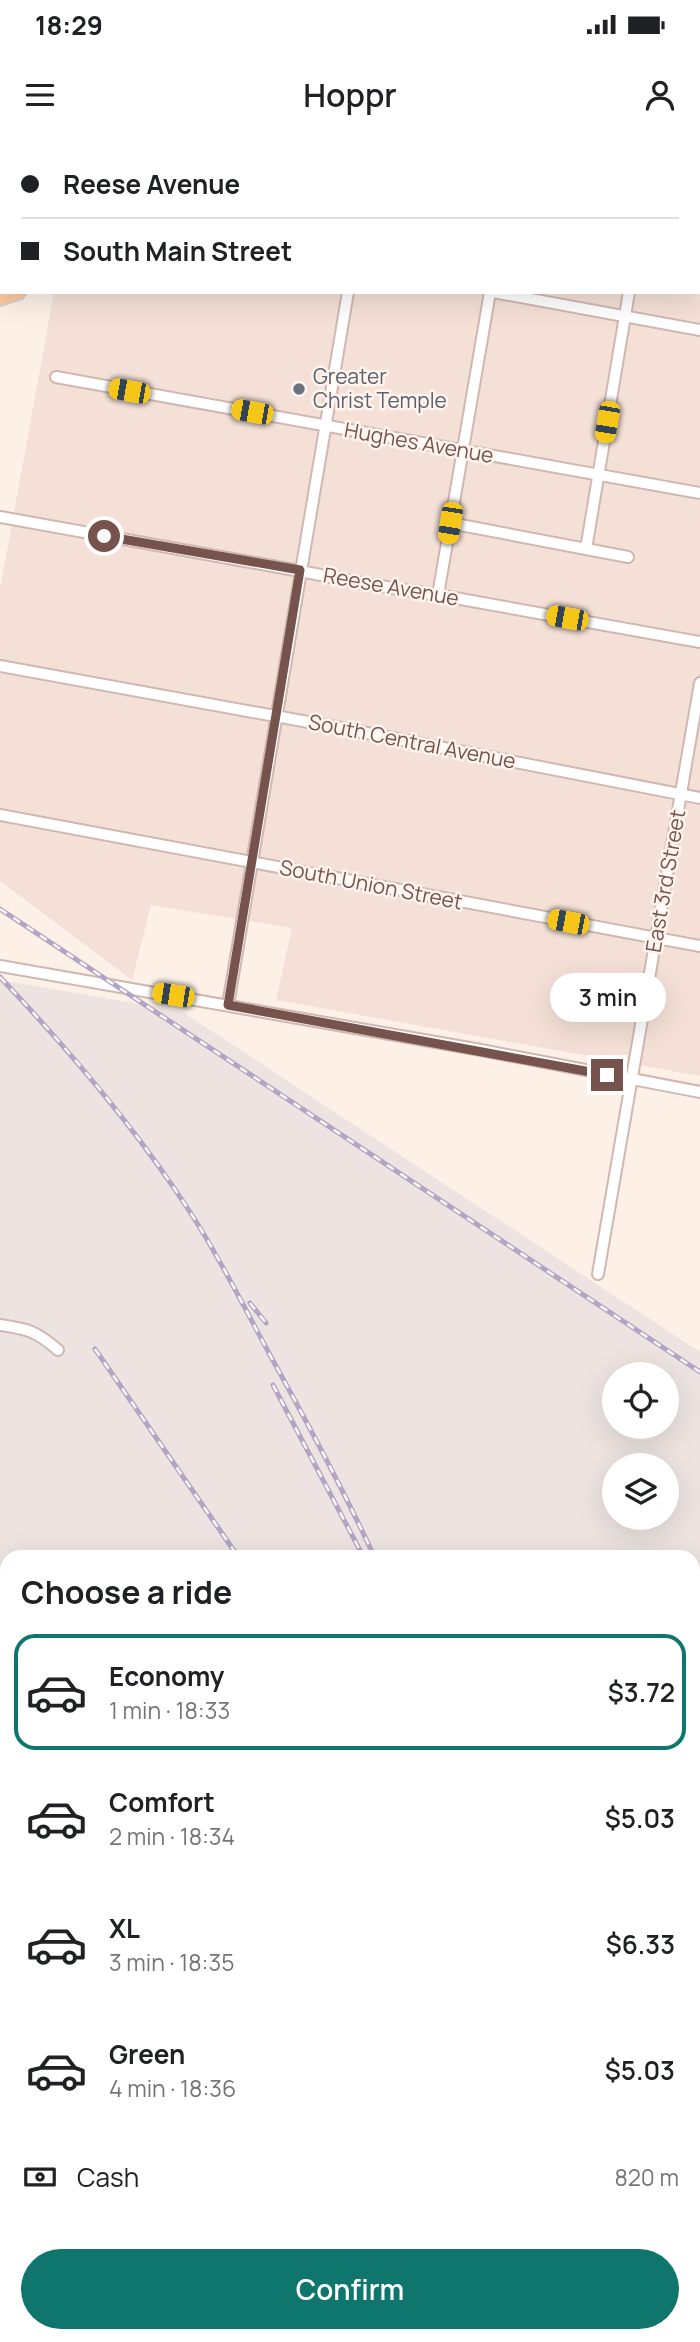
<!DOCTYPE html>
<meta charset="utf-8">
<style>
:root{--surface:#fff;--page:#f2f2f2;--text:#202124;--muted:#757577;--line:#e0e0e0;--accent:#0f766e}
body{margin:0;font-family:Manrope,sans-serif;background:var(--page);color:var(--text);height:100vh;display:flex;flex-direction:column;font-size:26px;white-space:nowrap}
*{box-sizing:border-box;margin:0}
p{font-size:23px;color:var(--muted)}
.icon{flex:none;width:38px;height:38px;fill:none;stroke:currentColor;stroke-width:2;stroke-linecap:round;stroke-linejoin:round}
.map{position:relative;flex:1;overflow:hidden}
.sheet{position:absolute;left:0px;top:1410px;width:700px;height:793px;display:flex;flex-direction:column;background:var(--surface);border-radius:21px 21px 0 0;box-shadow:0 7px 28px #0002}
.sheet>*{flex:none}
.top-card{position:absolute;left:0px;top:0px;width:700px;height:154px;box-shadow:0 7px 28px #0002;display:grid;align-content:center;height:154px;padding:0 21px;background:var(--surface)}
.tools{position:absolute;left:602px;top:1222px;display:grid;gap:14px}
.tools a{display:grid;place-items:center;width:77px;height:77px;border-radius:50%;background:var(--surface);box-shadow:0 7px 28px #0002;font-size:35px}
.end{position:absolute;width:32px;height:32px;margin:-16px;border:9px solid #76534c;background:#fff;box-shadow:0 0 0 4px #fff}
.from{border-radius:50%}
.bubble{position:absolute;height:49px;border-radius:24px;background:var(--surface);box-shadow:0 7px 28px #0002;font-size:23px;font-weight:600;line-height:49px;text-align:center}
.car{position:absolute;width:21px;height:42px;margin:-21px -10px;border-radius:9px;box-shadow:0 0 5px 2px #0007;background:linear-gradient(#f5c518 24%,#345 0 40%,#f5c518 0 76%,#345 0 86%,#f5c518 0)}
.top-card b{display:flex;align-items:center;gap:24px;height:66px;font-size:26px}
.top-card b+b{border-top:2px solid var(--line)}
.top-card i{width:18px;height:18px;background:var(--text)}
ul{padding:0;list-style:none}
li{display:flex;align-items:center;gap:21px;height:116px;margin:0 14px 10px;padding:0 7px;border:4px solid transparent;border-radius:21px}
li div{flex:1}
li b{display:block;font-size:26px}
li em{font-style:normal;font-weight:600}
li.active{border-color:var(--accent)}
li>.icon{width:63px;height:63px;stroke-width:1.5}
h2{padding:0 21px;font-size:32px;line-height:84px}
.pay{display:flex;align-items:center;gap:18px;height:77px;padding:0 21px;font-size:26px}
.pay p{margin-inline-start:auto}
.action{display:flex;gap:14px;margin-top:auto;padding:14px 21px}
.action a{flex:1;height:80px;border-radius:42px;background:var(--accent);color:#fff;font-size:28px;font-weight:600;line-height:80px;text-align:center}
.status{display:flex;justify-content:space-between;align-items:center;height:49px;padding:0 35px;background:var(--surface);direction:ltr}
.status svg{height:19px;fill:currentColor}
header{display:flex;justify-content:space-between;align-items:center;height:91px;padding:0 21px;background:var(--surface);font-size:32px;font-weight:600}
.map>svg:first-child{display:block}
</style>
<div class="status"><b>18:29</b><svg viewBox="0 0 49 12"><path d="M0 12V9h3v3zM5 12V6h3v6zM10 12V3h3v9zM15 12V0h3v12zM26 1h20v11H26zM47 4h2v5h-2z"/></svg></div>
<header><svg class="icon" aria-label="menu" viewBox="0 0 24 24"><path d="M4 6h16M4 12h16M4 18h16"/></svg>Hoppr<svg class="icon" aria-label="person" viewBox="0 0 24 24"><circle cx="12" cy="8" r="4"/><path d="M4 21q1-7 8-7t8 7"/></svg></header>
<div class="map">
<svg width="700" height="2202" viewBox="0 0 700 2202">
<rect width="100%" height="100%" fill="#fcf0e7"/>
<!-- residential -->
<path fill="#f4e0d6" d="M70 0H700V936L276 860 292 788 151 765 132 840 0 741V449L54 152H698V2H70Z"/>
<!-- industrial -->
<path fill="#ede4e1" fill-rule="evenodd" d="M0 840 181 871 700 1212V1983L693 1969V1418H7V1442L0 1440ZM614 1234H667V1286H614ZM614 1325H667V1377H614Z
M0 1716 7 1717V2196H693V2068L700 2082V2202H0Z"/>
<!-- water -->
<path fill="#bce6e4" stroke="#a2d7d5" stroke-width="2" d="M165 2196H320L319 2202H197Z"/>
<g fill="none" stroke-linecap="round" stroke-linejoin="round">
<!-- minor casing -->
<g stroke="#d0b8b0" stroke-width="14">
<path id="minor" d="M180 2V0
M374 2V0
M517 2V0
M656 2 657 0
M493 152 700 190
M56 237 700 353
M0 377 300 431 367 444 438 455 700 502
M450 383 628 417
M586 409 629 152
M438 455 490 152
M0 526 341 588 700 658
M0 675 700 806
M0 826 481 910 700 952
M228 865 348 152
M598 1134 700 543
M0 1185C28 1189 36 1191 58 1210
M0 1466 7 1467
M0 1545 7 1547"/>
</g>
<!-- major casing -->
<g stroke="#d9cfcd" stroke-width="18">
<path id="major" d="M497 2 502 0
M0 158 18 152
M0 1704 7 1705
M693 1958 700 1962"/>
</g>
<!-- minor -->
<use href="#minor" stroke="#fff" stroke-width="10"/>
<!-- major -->
<use href="#major" stroke="#f9c7a1" stroke-width="14"/>
<!-- rail casing -->
<g stroke="#b1a5c6" stroke-width="5">
<path id="rail" d="M0 769 700 1232
M0 837C69 910 135 987 190 1072 220 1118 244 1167 270 1215 307 1282 343 1349 375 1418
M250 1163 266 1183
M95 1209 239 1418
M273 1245 364 1418
M0 1858 7 1859
M0 1877 7 1880
M693 2036 700 2049
M693 2181 700 2192"/>
</g>
<!-- rail -->
<use href="#rail" stroke="#fff5ee" stroke-width="2.5" stroke-dasharray="8" stroke-linecap="butt"/>
</g>
<g fill="none" stroke-linecap="round" stroke-linejoin="round">
<!-- route -->
<path stroke="#76534c" stroke-width="9" d="M104 396 300 430 228 865 607 935"/>
</g>
<!-- markers -->
<circle fill="#6b7280" stroke="#fff5ee" stroke-width="2.5" cx="299" cy="249" r="7"/>
<g text-anchor="middle" stroke-width="5" stroke-linejoin="round" paint-order="stroke">
<!-- worship labels -->
<g font-size="21" fill="#5b616d" stroke="#fff5ee" text-anchor="start">
<text x="313" y="244">Greater<tspan x="313" dy="24">Christ Temple</tspan></text>
</g>
<!-- street labels -->
<g font-size="21" fill="#76534c" stroke="#fff5ee">
<text transform="translate(419 303) rotate(10)" y="7">Hughes Avenue</text>
<text transform="translate(391 447) rotate(10)" y="7">Reese Avenue</text>
<text transform="translate(412 602) rotate(11)" y="7">South Central Avenue</text>
<text transform="translate(666 741) rotate(-80)" y="7">East 3rd Street</text>
<text transform="translate(371 745) rotate(11)" y="7">South Union Street</text>
</g>
</g>
</svg>
<div class="tools">
<a><svg class="icon" aria-label="locate" viewBox="0 0 24 24"><circle cx="12" cy="12" r="6"/><path d="M12 2v4M12 18v4M2 12h4M18 12h4"/></svg></a>
<a><svg class="icon" aria-label="layers" viewBox="0 0 24 24"><path d="M12 4l9 5-9 5-9-5zM3 14l9 5 9-5"/></svg></a>
</div>
<i class="end from" style="left:104px;top:396px"></i>
<i class="end" style="left:607px;top:935px"></i>
<div class="bubble" style="left:550px;top:833px;width:116px">3 min</div>
<i class="car" style="left:129px;top:251px;rotate:280deg"></i>
<i class="car" style="left:252px;top:272px;rotate:280deg"></i>
<i class="car" style="left:607px;top:282px;rotate:190deg"></i>
<i class="car" style="left:450px;top:383px;rotate:189deg"></i>
<i class="car" style="left:567px;top:478px;rotate:280deg"></i>
<i class="car" style="left:568px;top:782px;rotate:281deg"></i>
<i class="car" style="left:173px;top:855px;rotate:279deg"></i>
<div class="top-card">
<b><i class="from"></i>Reese Avenue</b>
<b><i></i>South Main Street</b>
</div>
<section class="sheet">
<h2>Choose a ride</h2>
<ul>
<li class="active"><svg class="icon" aria-label="car" viewBox="0 0 24 24"><path d="M5 17H2v-5l4-1 3-4h7l3 4 3 1v5h-3M9 17h6M6 11h13"/><circle cx="7" cy="17" r="2"/><circle cx="17" cy="17" r="2"/></svg><div><b>Economy</b><p>1 min · 18:33</p></div><em>$3.72</em></li>
<li><svg class="icon" aria-label="car" viewBox="0 0 24 24"><path d="M5 17H2v-5l4-1 3-4h7l3 4 3 1v5h-3M9 17h6M6 11h13"/><circle cx="7" cy="17" r="2"/><circle cx="17" cy="17" r="2"/></svg><div><b>Comfort</b><p>2 min · 18:34</p></div><em>$5.03</em></li>
<li><svg class="icon" aria-label="car" viewBox="0 0 24 24"><path d="M5 17H2v-5l4-1 3-4h7l3 4 3 1v5h-3M9 17h6M6 11h13"/><circle cx="7" cy="17" r="2"/><circle cx="17" cy="17" r="2"/></svg><div><b>XL</b><p>3 min · 18:35</p></div><em>$6.33</em></li>
<li><svg class="icon" aria-label="car" viewBox="0 0 24 24"><path d="M5 17H2v-5l4-1 3-4h7l3 4 3 1v5h-3M9 17h6M6 11h13"/><circle cx="7" cy="17" r="2"/><circle cx="17" cy="17" r="2"/></svg><div><b>Green</b><p>4 min · 18:36</p></div><em>$5.03</em></li>
</ul>
<div class="pay"><svg class="icon" aria-label="cash" viewBox="0 0 24 24"><path d="M3 7h18v10H3z"/><circle cx="12" cy="12" r="2"/></svg>Cash<p>820 m</p></div>
<div class="action"><a>Confirm</a></div>
</section>
</div>
